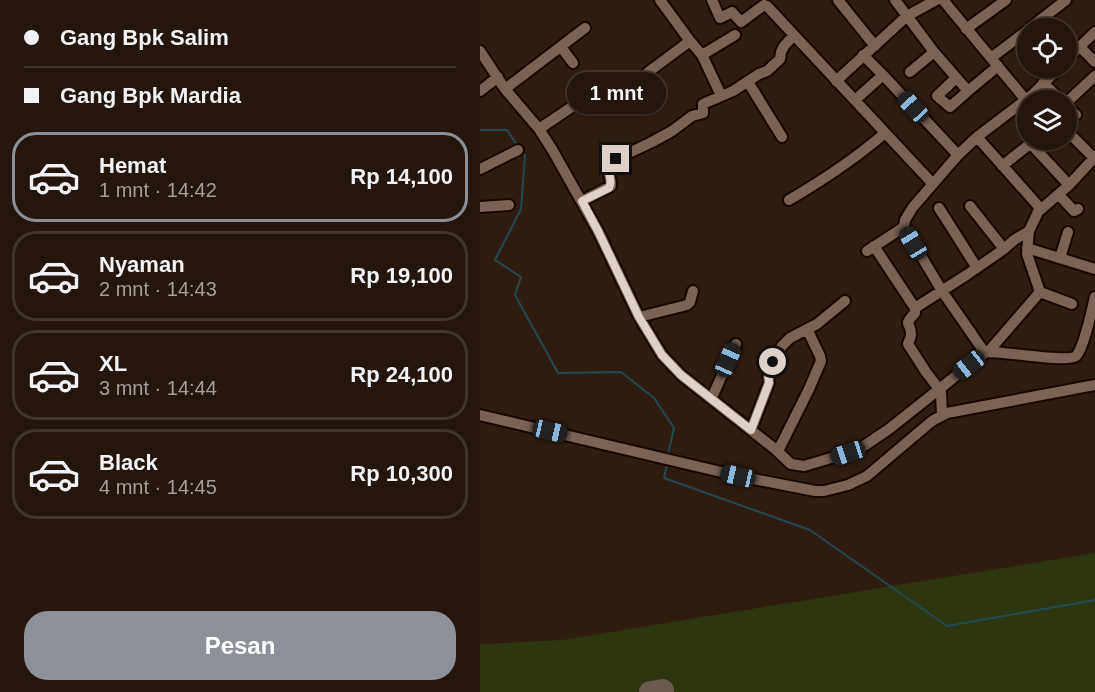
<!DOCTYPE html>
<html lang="id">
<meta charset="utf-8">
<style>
:root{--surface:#24160d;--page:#30231b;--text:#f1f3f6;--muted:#a39f9d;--line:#41352e;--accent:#8c9099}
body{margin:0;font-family:Arial,sans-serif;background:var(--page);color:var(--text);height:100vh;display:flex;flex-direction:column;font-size:22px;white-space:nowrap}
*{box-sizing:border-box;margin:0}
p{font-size:20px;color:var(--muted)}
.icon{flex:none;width:33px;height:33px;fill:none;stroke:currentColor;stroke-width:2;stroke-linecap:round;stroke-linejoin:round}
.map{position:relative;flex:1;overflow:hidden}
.drawer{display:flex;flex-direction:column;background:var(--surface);width:480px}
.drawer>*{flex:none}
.top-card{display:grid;align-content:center;height:132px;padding:0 24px;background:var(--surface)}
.tools{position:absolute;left:537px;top:18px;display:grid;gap:12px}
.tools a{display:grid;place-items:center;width:60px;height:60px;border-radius:50%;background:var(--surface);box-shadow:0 2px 4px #0004,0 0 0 2px var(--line);font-size:30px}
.end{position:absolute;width:27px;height:27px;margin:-14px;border:8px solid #ded1c9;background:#111;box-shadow:0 0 0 3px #111}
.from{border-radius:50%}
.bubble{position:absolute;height:42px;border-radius:21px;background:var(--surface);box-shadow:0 2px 4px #0004,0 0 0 2px var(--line);font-size:20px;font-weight:800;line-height:42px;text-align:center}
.car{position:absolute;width:18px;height:36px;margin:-18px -9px;border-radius:8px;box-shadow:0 0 4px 2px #0007;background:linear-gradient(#222 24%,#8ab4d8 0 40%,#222 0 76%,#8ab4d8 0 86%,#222 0)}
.top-card b{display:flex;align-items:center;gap:21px;height:57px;font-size:22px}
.top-card b+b{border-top:2px solid var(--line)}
.top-card i{width:15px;height:15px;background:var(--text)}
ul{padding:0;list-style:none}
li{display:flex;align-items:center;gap:18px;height:90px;margin:0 12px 9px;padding:0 12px;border:3px solid var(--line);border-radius:24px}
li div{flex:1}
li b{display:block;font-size:22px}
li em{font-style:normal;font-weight:800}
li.active{border-color:var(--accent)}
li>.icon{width:54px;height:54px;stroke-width:1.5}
.cta{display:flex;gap:12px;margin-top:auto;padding:12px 24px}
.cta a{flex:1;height:69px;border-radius:24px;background:var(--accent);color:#fff;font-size:24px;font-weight:800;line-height:69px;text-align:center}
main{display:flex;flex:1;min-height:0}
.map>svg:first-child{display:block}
</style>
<main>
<section class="drawer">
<div class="top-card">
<b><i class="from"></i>Gang Bpk Salim</b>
<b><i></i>Gang Bpk Mardia</b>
</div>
<ul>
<li class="active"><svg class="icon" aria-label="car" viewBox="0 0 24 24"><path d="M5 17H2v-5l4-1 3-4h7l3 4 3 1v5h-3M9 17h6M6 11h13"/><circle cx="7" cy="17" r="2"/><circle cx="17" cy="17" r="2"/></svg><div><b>Hemat</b><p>1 mnt · 14:42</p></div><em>Rp 14,100</em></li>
<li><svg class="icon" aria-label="car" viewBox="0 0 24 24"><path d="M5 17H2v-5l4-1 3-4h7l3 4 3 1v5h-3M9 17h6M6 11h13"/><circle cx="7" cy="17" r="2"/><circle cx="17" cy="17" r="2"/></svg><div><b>Nyaman</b><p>2 mnt · 14:43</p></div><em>Rp 19,100</em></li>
<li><svg class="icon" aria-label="car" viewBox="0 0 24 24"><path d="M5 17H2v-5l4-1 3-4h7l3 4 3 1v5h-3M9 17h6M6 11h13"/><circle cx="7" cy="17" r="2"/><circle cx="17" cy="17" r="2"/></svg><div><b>XL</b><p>3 mnt · 14:44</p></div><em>Rp 24,100</em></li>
<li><svg class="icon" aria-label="car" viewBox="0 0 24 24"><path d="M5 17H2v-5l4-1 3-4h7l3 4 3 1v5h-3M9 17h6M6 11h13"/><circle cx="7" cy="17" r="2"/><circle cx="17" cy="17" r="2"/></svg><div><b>Black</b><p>4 mnt · 14:45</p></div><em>Rp 10,300</em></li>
</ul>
<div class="cta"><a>Pesan</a></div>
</section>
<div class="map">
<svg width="615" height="692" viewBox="0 0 615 692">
<rect width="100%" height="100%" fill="#301d11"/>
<!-- green -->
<path fill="#2d3610" d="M615 553V692H0V643L3 644 82 640Z"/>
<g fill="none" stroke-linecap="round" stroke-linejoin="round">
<!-- stream -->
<path stroke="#224a54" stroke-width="2" d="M0 130H27L37 145
M41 150 45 156 41 209 15 260 41 277 35 295 78 373 141 372 174 398 194 428 188 455
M187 464 184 478 330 530 467 626 615 600"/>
<!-- taxiway -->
<path stroke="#6a5a4f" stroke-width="22" d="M170 692 183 690"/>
<!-- minor casing -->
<g stroke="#170700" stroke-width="14">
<path id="minor" d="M180 0 210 41 222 55 239 91
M358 0 395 46
M415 0 454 52 488 91 518 66
M463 0 545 99
M550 28 586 0
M486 29 526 0
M314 35 453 184
M81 47 93 63
M600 47 615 62
M0 51 25 89 59 129 73 151 118 231 159 317 182 355 201 375 295 449 311 464 324 466 368 453 384 446 409 429 506 352C523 351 588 363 596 356 604 348 612 309 615 297
M222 55 255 35
M383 55 403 75
M511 58 548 30
M586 60 615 32
M430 72 454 52
M476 78 457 96 470 107 488 91
M356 81 427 16 456 0
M268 82 302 137
M563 83 581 100
M25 89 105 28
M0 91 18 77
M106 91C108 99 113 110 123 109L171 70 210 41
M375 100 403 75 478 155
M586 103 615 76
M586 106 596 115
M59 129 108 96
M586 130 614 158
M497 137 561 209
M551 144 589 185
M522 166 555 140
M0 169 38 150
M579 195 594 211 598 209
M309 200C343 180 375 159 405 133
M102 201 131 186C131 173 123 169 136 159L172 142 192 131 212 116 223 113V104L253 91 279 74 287 71 300 59 301 52 304 46 314 35 287 6 284 5 261 22 252 12 240 18 232 0
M490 206 524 249
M0 207 29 205
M459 208 497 268
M424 227 462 291 505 353
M394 246 435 308
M547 248 615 269
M387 251 424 227 425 220 433 207 478 155 497 137 552 95 579 68
M580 258 588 232
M560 292 592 304
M159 317 207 305 210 302 213 291
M508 352 560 292 547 254 549 231 558 212 589 185 615 157
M230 397 234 393 256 344
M0 415 258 476 335 491H344L368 485 387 476 452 421 467 413 615 385
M462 415 461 393 459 389 446 372 428 344C429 341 431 338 431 334 431 321 422 327 435 313V308L488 274 524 249 534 240 549 231
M271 430 289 383 288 373 302 346 310 338 337 324 365 301
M298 451 329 389 341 361 340 356 327 329"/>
</g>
<!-- minor -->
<use href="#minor" stroke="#7a6355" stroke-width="10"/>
</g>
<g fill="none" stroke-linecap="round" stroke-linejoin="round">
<!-- route -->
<path stroke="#ded1c9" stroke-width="8" d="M136 159C121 170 135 176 129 188L102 201 118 231 159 317 182 355 201 375 271 430 289 383 288 373 293 362"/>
</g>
</svg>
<div class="tools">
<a><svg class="icon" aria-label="locate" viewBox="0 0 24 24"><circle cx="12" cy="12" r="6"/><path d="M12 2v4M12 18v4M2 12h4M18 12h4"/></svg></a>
<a><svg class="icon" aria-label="layers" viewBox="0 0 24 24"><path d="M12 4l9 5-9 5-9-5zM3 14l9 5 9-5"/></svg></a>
</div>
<i class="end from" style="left:293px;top:362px"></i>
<i class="end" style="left:136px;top:159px"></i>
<div class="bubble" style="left:87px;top:72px;width:99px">1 mnt</div>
<i class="car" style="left:433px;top:107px;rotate:317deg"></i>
<i class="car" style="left:433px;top:243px;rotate:329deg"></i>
<i class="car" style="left:248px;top:360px;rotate:24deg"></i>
<i class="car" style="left:489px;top:365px;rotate:232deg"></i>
<i class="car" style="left:70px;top:431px;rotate:103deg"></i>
<i class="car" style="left:368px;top:453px;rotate:252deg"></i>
<i class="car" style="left:258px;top:476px;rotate:283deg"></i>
</div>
</main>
